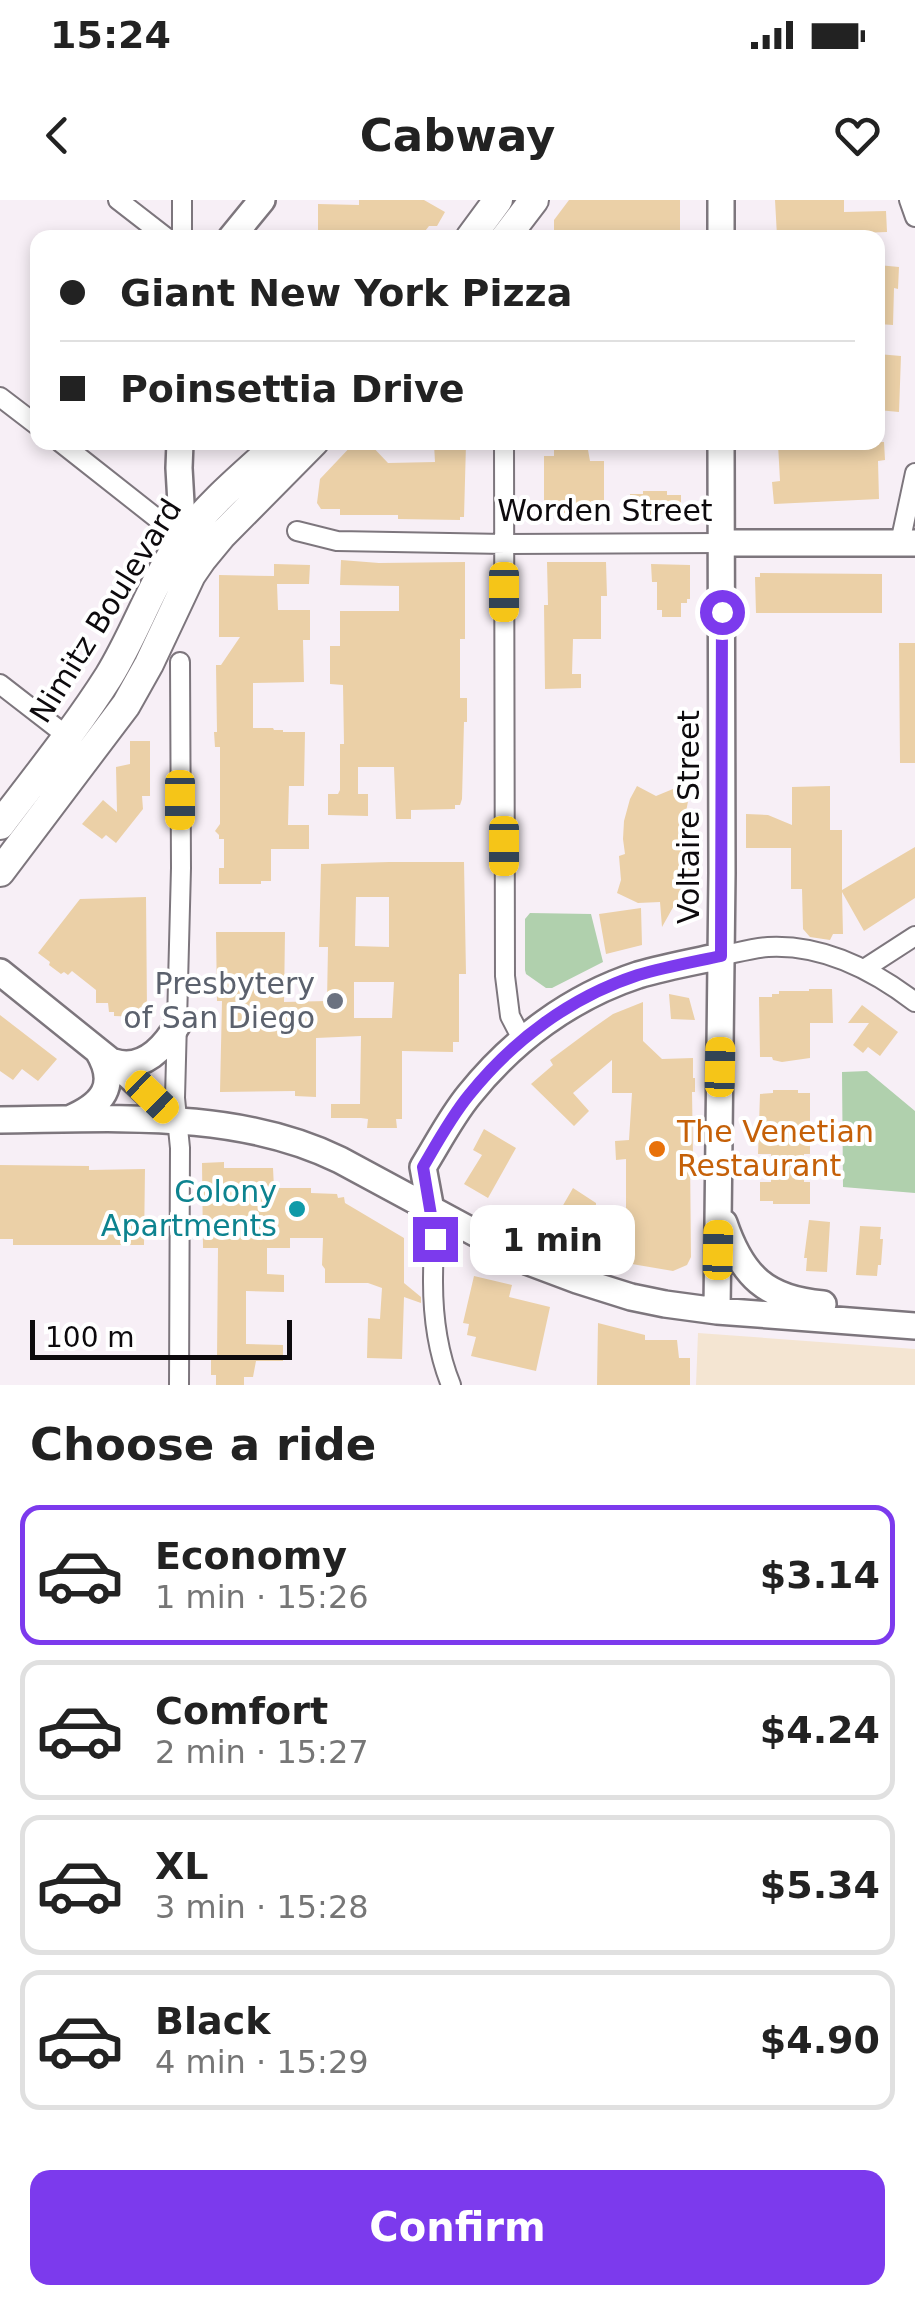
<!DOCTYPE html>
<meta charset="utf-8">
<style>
:root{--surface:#fff;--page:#f6f6f6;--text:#222;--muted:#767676;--line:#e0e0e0;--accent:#7c3aed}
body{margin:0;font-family:"DejaVu Sans",sans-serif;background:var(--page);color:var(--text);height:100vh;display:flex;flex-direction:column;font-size:38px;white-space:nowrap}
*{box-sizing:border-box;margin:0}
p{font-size:32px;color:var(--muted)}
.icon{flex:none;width:55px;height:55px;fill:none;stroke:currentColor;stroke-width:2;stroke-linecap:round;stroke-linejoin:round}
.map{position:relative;height:1185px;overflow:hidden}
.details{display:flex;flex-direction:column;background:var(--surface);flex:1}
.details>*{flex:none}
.top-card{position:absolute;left:30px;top:30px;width:855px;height:220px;border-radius:20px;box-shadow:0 5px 15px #0003;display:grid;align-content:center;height:220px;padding:0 30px;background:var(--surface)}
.scale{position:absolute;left:30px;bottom:25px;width:262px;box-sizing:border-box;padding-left:10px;border:5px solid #0d0a0d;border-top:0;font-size:28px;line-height:35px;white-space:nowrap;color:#0d0a0d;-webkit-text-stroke:8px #fff;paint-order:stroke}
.end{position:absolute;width:45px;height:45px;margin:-22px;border:12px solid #7c3aed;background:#fff;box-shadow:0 0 0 5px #fff}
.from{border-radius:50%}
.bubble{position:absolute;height:70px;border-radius:20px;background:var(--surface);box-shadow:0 5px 15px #0003;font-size:32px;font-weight:600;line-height:70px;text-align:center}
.car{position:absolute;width:30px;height:60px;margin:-30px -15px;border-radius:12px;box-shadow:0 0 8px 2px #0007;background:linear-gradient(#f5c518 24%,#345 0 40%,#f5c518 0 76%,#345 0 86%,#f5c518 0)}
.top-card b{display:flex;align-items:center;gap:35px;height:95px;font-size:38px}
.top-card b+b{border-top:2px solid var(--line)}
.top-card i{width:25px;height:25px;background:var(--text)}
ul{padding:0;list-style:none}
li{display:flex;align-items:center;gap:30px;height:140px;margin:0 20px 15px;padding:0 10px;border:5px solid var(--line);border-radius:20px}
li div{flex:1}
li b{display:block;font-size:38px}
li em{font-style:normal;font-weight:600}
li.on{border-color:var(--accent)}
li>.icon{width:90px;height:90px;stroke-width:1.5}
h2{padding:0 30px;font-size:45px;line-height:120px}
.cta{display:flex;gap:20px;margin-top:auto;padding:20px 30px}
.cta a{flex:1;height:115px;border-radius:20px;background:var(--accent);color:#fff;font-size:40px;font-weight:600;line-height:115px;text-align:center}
.status{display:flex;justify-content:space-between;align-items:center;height:70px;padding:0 50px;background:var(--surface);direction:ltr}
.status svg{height:28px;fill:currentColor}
header{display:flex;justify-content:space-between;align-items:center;height:130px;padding:0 30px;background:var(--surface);font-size:45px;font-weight:600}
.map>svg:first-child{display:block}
</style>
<div class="status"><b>15:24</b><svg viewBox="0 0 49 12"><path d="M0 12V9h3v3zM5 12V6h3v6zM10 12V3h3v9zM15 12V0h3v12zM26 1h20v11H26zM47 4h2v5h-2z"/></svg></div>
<header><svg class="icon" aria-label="back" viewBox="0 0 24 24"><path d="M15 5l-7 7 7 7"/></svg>Cabway<svg class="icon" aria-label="heart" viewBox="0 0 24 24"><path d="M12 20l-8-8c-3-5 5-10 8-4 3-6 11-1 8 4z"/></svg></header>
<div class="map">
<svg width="915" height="1185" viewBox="0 0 915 1185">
<rect width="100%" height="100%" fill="#f7eff6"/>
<!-- education -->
<path fill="#f4e5d2" d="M698 1133 915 1149V1185H696Z"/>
<!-- green -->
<path fill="#b0d0ad" d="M530 713 591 714 603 762 552 788H546L526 774 525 770V719Z
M867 871 915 911V993L843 987 842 872Z"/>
<!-- building -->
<path fill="#ebd0a7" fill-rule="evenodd" d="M359 0H424L445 12 437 26H429L422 35 417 31H318V4L359 5Z
M569 0H680V38L554 37V20Z
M775 0H844V12L886 11 887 32 777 36Z
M878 65 899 67 898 89 894 88 893 125 878 124Z
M878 154 901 156 899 212 878 210Z
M355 242H368L388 263 435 262 434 244H466L464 317H460V320L398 319V315H340V309H321L317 303 320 279Z
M803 242H884L885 260 878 261 879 299 774 304 772 282 780 281 778 244Z
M554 250H588L590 261H604V301H591V309H588L589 313H554V308H544V256H554Z
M643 291H667V295H681V315H630V294H643Z
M341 360 379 363 465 362V439H460V498H467V522H464L462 599 460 605H455V609L411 610V619H396L394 567H358V594H368V616L328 615V594H338L340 590V544H344L343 485 330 484V446H340V411H399V386L340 385Z
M547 362H606L607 396H601V439H573L572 474H581V488L545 489 544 405H548Z
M274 364 310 365 309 384H277L278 410H310V440H303L304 482 253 483V528H273L274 530H283V532H305L304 586H289L288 625H309V649H271V681H261V684H219V668H224V639H219V635L215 631 220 624V547H215L214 532H217L216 465H221L240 437H219V375L274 376Z
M651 364 690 365V399H687V403H681V417H662V410H657V382H652Z
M760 373 882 374V413H756L755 377H760Z
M899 443H915V563H900Z
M130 541H150V596H142L143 609 116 643 106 635 102 639 82 624 103 600 117 612 116 567 130 564Z
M637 586 656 596 673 589 690 591 685 617 688 618V657H692L691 696 684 698 682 703 676 702 662 727 660 702 638 703 617 693 621 680 619 656 625 654 623 639 624 621 630 599Z
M830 586V630H842V690L915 647V698L864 731 842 692 843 734H833L830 740 810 737 803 729 802 689H791V648H746V614L768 615 792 625V587Z
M389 662H464L466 774H459V842H453V852L402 851V919H396L397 928H367L368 919 361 918H331V904H360L361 836 316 838V897L295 896V891L220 892 222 801H217L216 732H285L284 802 327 801 328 747H319L321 664ZM356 697H389V747L355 746ZM354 782H394L392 818H354Z
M146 697 147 811 141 812V817L114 816V812H109L108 803H96V790L72 771 68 775 64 772 61 774 49 765 50 762 38 753 80 699Z
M641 708 642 745 606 754 599 714Z
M809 789H832L833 823H810V858L782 862 773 860 772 857H760L759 797H772V794H779V791H809Z
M669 794 689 798 695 820 671 819Z
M643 802V841L662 859 693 858V878H695V892H692L693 955 690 956 691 1057 687 1065 673 1071 626 1063V959L616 960 615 941 629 940 632 893H612V860L573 893 589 911 574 926 531 884 553 865 550 860 593 828 613 814Z
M862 805 898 832 880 856 868 847 863 853 853 845 869 823H848Z
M0 815 57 859 38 881 22 869 13 880 0 871Z
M773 890H798V893H810V954H804V982H810V1004H773V1001H760V982H771V954H758L760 894 773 893Z
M484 929 516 948 488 998 464 984 482 955 473 950Z
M224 962V968H273L274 988H311V993L337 994 338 998 344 997 345 1003 404 1038V1083L421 1097V1103L404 1097 402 1159 367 1158 368 1118 380 1119 382 1088 368 1083H325V1069L322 1065 323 1038H290V1048H267V1074L284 1075V1092L246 1091V1144L283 1145V1161H256L253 1177H244V1185H216V1175H211V1160H217L218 1048H203L202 963Z
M0 965 89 966V970L145 969 144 1045H13V1039H0Z
M573 988 596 1003V1044L592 1049 547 1033Z
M809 1020 830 1022 827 1072 806 1071 807 1058H804Z
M860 1026 881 1027 880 1039H883L881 1065H878L877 1076 856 1075Z
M474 1076 512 1085 509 1097 550 1107 536 1171 471 1156 476 1137 467 1135 469 1124 463 1123Z
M598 1123 645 1135V1140H677L679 1158H690V1185H597Z"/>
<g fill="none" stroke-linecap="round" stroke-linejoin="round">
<!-- street casing -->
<g stroke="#7d767d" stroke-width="22">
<path id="street" d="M118 0 167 38
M909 0 915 17
M182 38V0
M0 197 38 226
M60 242 183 339
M504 242 505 776 510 816 522 839
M297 331 337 341 505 344 721 343
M900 343 915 273
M0 484 67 536
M721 756C736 753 752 748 768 747 823 744 873 770 915 802
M864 769 915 736
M431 1010C435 1036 433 1057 433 1082 433 1117 438 1153 451 1185
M179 1185 180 948 175 898 181 668 180 462"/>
</g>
<!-- secondary casing -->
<g stroke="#7d767d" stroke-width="30">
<path id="secondary" d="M231 38 262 0
M721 38V0
M180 242 179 268 183 339 192 348
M721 343H915
M0 772 128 875 177 921
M114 862C143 871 164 848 178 824
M69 919C102 905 119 886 98 851
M0 920C113 919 236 909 340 960L529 1062 577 1080 631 1097 665 1104 717 1111 915 1126
M431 1010 423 967C438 943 451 917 469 895 513 840 571 797 638 775 665 767 693 762 721 756
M724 1023C742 1076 766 1099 823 1104
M717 1111 722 673 721 242"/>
</g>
<!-- primary casing -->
<g stroke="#7d767d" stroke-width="32">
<path id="primary" d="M470 38 498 0
M505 38 534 0
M0 625C37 576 76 528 109 476 136 432 152 382 182 340 209 303 246 273 280 242
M0 672 126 505 149 464 191 375 202 359 221 336 314 242"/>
</g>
<!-- street -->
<use href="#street" stroke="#fff" stroke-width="18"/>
<!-- secondary -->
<use href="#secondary" stroke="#fff" stroke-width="25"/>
<!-- primary -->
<use href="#primary" stroke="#fff" stroke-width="28"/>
</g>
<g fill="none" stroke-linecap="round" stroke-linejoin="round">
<!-- route -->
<path stroke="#7c3aed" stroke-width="12" d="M435 1039 423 967C437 943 451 917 469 895 513 840 571 797 638 775 665 767 693 762 721 756L722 412"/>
</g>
<!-- markers -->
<circle fill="#6b7280" stroke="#fff" stroke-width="4" cx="335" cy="801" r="10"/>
<circle fill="#e8710a" stroke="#fff" stroke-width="4" cx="657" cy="949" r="10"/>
<circle fill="#0f9aa8" stroke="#fff" stroke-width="4" cx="297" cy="1009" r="10"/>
<g text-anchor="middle" stroke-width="8" stroke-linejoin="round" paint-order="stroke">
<!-- street labels -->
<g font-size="30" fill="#0d0a0d" stroke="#fff">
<text x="605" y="321">Worden Street</text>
<text transform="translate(106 411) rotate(-58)" y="10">Nimitz Boulevard</text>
<text transform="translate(689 617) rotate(-90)" y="10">Voltaire Street</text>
</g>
<!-- worship labels -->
<g font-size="30" fill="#5b616d" stroke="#fff" text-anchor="end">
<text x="315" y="794">Presbytery<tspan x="315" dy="34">of San Diego</tspan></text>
</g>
<!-- food labels -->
<g font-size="30" fill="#c56008" stroke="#fff" text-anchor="start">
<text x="677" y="942">The Venetian<tspan x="677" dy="34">Restaurant</tspan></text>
</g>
<!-- culture labels -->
<g font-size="30" fill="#0d838f" stroke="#fff" text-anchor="end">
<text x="277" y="1002">Colony<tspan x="277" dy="34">Apartments</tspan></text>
</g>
</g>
</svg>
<div class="scale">100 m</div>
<i class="end from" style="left:722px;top:412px"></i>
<i class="end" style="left:435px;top:1039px"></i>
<div class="bubble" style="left:470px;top:1005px;width:165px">1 min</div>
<i class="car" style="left:504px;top:392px;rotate:180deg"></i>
<i class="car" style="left:180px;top:600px;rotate:180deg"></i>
<i class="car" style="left:504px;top:646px;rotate:180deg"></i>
<i class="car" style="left:720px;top:867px;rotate:1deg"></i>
<i class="car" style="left:152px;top:897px;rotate:134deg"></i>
<i class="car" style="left:718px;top:1050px;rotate:1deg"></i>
<div class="top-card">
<b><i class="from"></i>Giant New York Pizza</b>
<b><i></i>Poinsettia Drive</b>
</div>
</div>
<section class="details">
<h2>Choose a ride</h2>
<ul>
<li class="on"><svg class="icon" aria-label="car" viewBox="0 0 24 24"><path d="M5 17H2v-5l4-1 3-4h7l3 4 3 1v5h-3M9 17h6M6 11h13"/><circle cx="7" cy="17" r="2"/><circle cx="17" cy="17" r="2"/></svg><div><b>Economy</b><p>1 min · 15:26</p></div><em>$3.14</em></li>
<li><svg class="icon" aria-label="car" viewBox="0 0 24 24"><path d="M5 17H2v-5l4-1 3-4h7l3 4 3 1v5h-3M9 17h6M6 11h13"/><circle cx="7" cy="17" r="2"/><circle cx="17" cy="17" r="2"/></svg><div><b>Comfort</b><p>2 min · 15:27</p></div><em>$4.24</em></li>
<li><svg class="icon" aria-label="car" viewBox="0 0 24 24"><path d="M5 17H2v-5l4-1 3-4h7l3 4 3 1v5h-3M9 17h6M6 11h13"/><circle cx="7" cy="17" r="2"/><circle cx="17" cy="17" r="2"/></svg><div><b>XL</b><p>3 min · 15:28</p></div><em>$5.34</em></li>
<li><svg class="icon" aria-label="car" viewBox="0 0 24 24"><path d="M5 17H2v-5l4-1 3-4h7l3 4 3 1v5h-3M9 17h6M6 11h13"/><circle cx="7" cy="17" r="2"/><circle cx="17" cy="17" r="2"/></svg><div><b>Black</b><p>4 min · 15:29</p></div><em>$4.90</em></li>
</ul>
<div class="cta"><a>Confirm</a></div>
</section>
